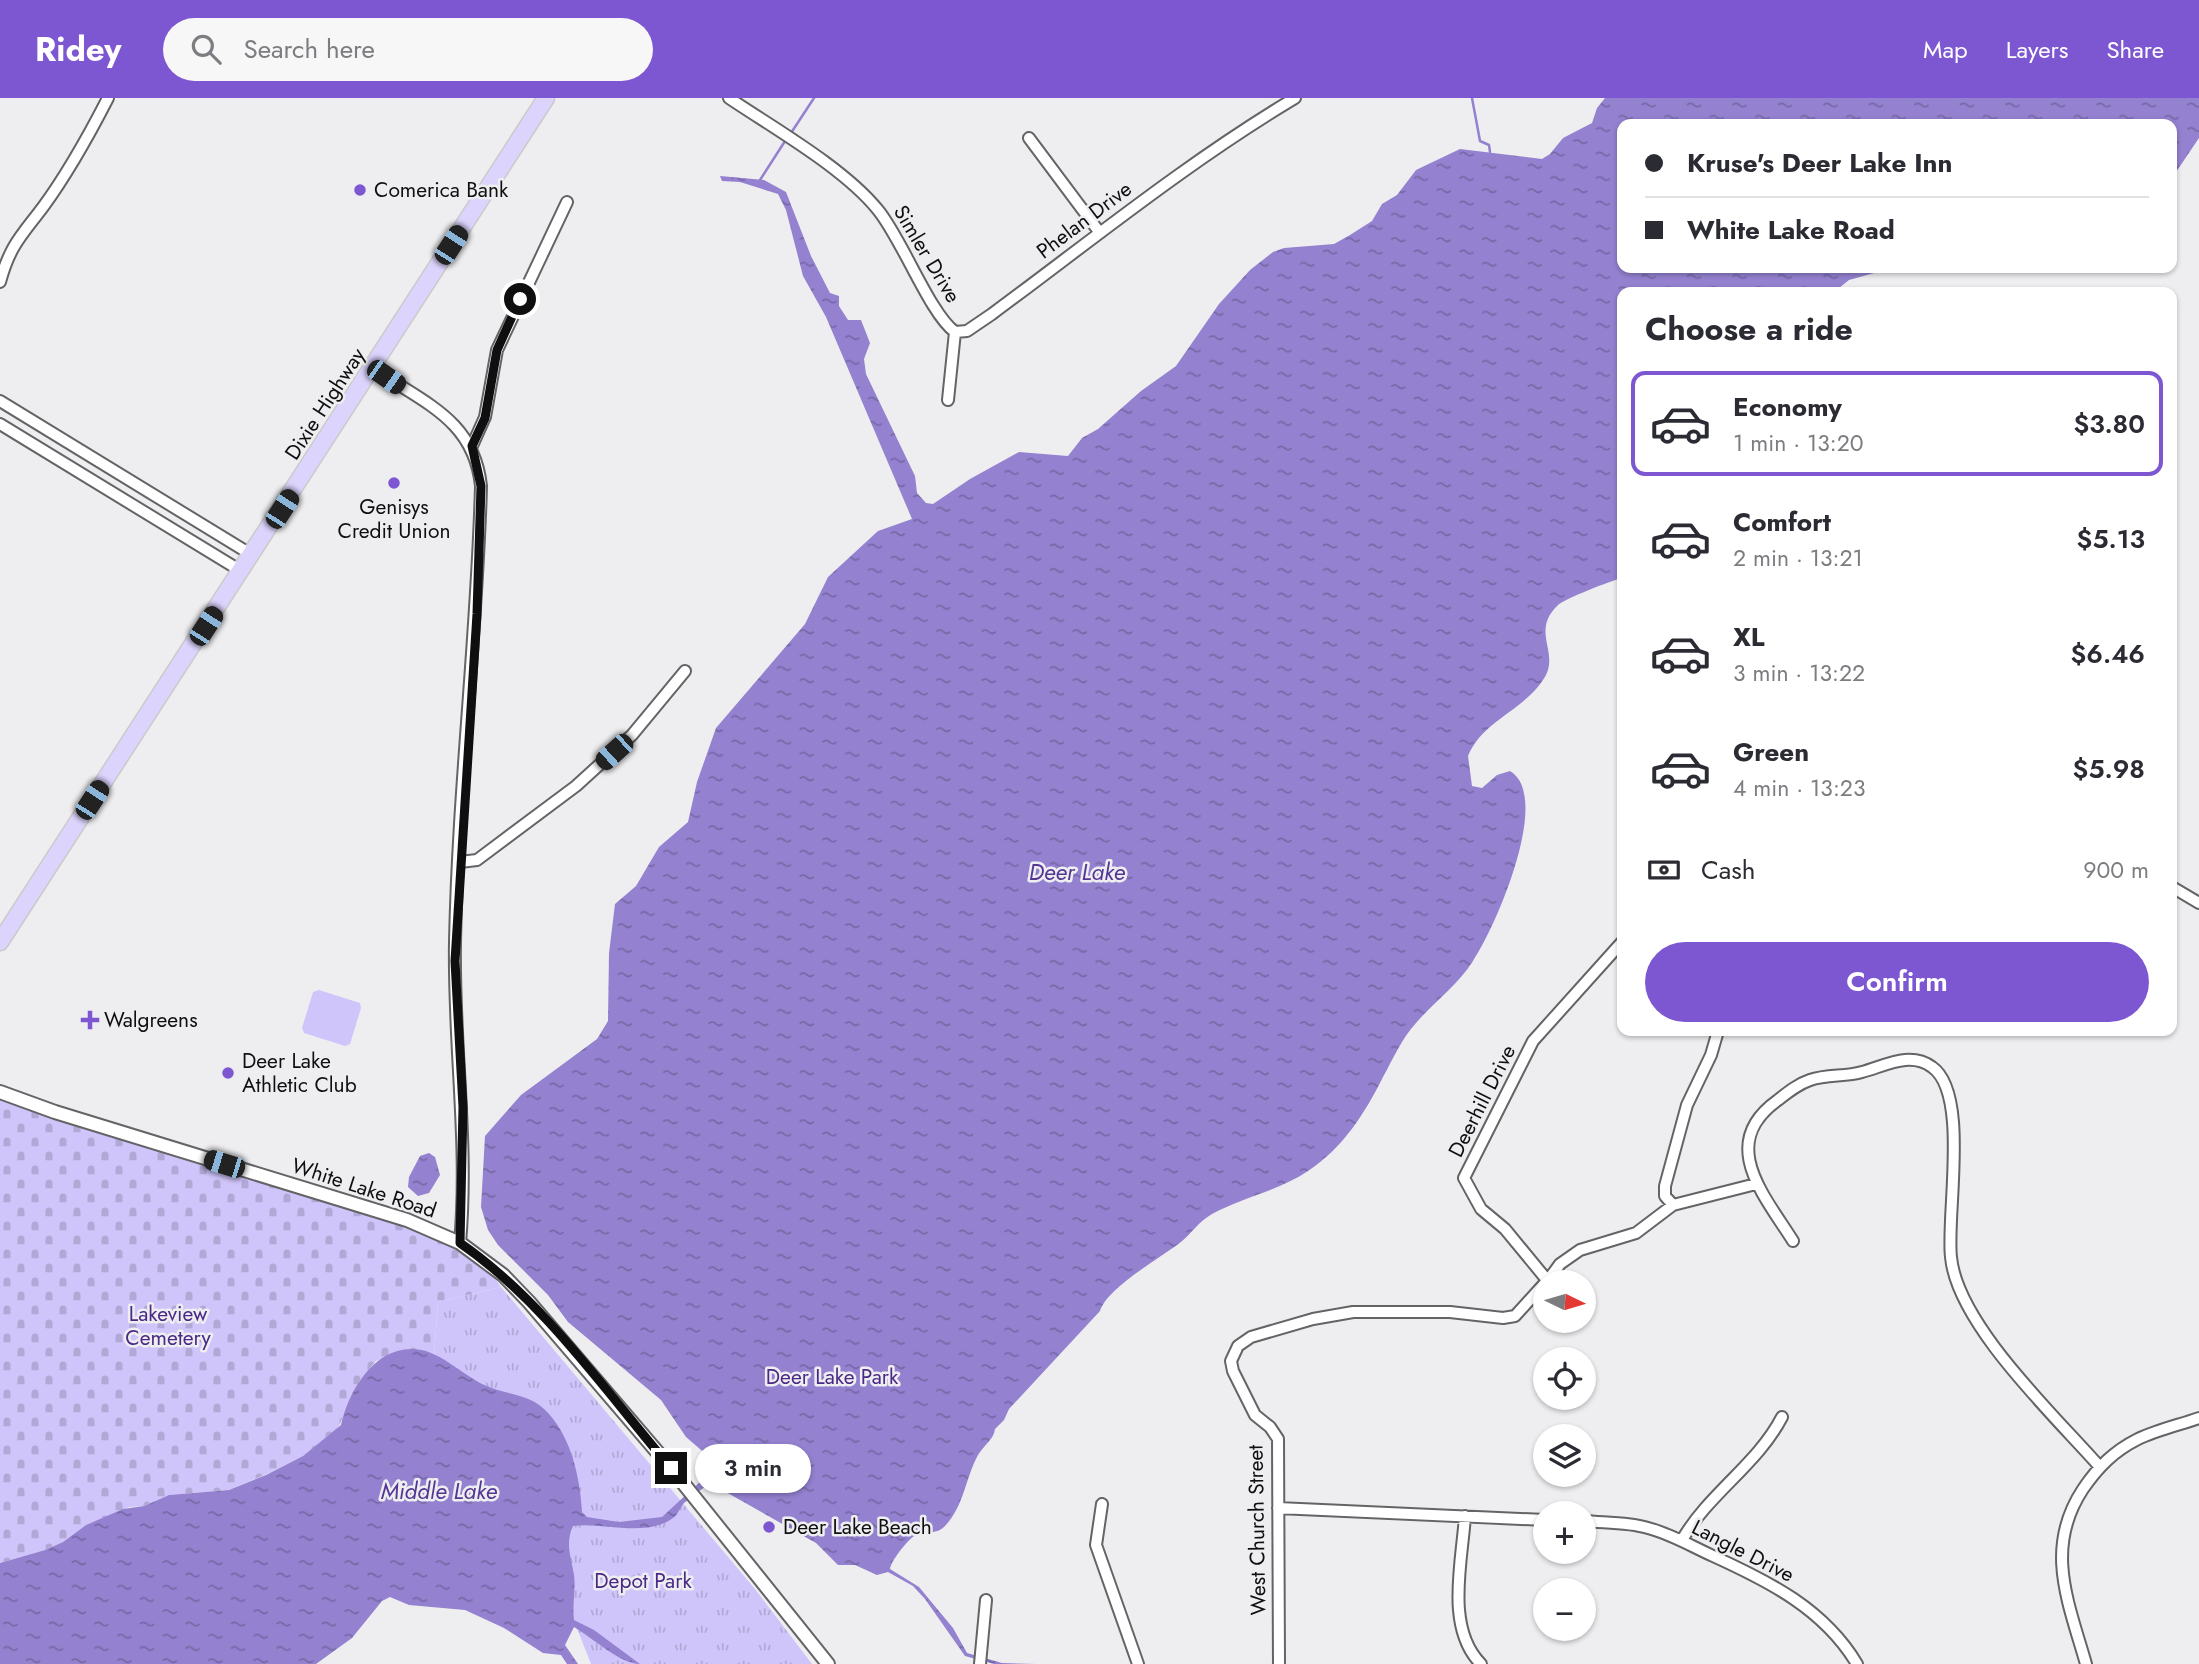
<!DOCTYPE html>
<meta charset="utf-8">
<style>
:root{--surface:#fff;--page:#f7f7f7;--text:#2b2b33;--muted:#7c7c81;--line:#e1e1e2;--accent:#7d57d1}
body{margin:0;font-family:Jost,sans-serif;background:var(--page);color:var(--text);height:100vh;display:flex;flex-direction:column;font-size:26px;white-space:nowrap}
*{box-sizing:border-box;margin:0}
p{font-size:23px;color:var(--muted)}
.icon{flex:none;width:38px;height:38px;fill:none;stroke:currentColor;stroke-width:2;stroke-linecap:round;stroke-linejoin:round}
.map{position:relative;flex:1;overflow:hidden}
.details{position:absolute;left:1617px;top:189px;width:560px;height:749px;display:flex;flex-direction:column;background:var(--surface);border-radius:14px;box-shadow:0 2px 5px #0004}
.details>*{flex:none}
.hud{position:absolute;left:1617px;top:21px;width:560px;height:154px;border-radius:14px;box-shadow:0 2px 5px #0004;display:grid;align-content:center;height:154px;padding:0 28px;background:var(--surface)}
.needle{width:46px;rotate:95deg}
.fabs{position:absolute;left:1533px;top:1172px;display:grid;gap:14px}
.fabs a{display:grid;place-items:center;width:63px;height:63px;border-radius:50%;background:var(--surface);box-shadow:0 2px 5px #0004;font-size:35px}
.end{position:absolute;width:32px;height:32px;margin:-16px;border:9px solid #0f0f10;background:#fff;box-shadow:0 0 0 4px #fff}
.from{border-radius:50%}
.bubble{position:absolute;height:49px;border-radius:24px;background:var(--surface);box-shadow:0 2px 5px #0004;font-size:23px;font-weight:600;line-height:49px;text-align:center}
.car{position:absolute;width:21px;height:42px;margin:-21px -10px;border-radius:9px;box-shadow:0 0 5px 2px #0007;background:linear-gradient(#222 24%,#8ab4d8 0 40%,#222 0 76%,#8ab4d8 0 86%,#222 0)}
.hud b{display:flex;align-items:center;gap:24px;height:66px;font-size:26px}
.hud b+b{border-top:2px solid var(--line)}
.hud i{width:18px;height:18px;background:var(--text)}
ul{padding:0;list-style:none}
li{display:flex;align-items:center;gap:21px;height:105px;margin:0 14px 10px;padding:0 14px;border:4px solid transparent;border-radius:14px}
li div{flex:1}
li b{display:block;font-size:26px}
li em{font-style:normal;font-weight:600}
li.current{border-color:var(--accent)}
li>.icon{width:63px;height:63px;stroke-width:1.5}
h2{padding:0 28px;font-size:32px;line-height:84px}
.pay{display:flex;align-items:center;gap:18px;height:77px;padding:0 28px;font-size:26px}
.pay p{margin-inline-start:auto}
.button{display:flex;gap:14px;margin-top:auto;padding:14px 28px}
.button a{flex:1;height:80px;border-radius:42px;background:var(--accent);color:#fff;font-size:28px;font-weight:600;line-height:80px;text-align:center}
header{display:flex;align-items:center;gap:42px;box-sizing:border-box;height:98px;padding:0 35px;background:var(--accent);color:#fff}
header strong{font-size:33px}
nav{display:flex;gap:38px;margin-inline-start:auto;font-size:24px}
.search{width:490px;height:63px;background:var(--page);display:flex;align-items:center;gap:18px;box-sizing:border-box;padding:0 24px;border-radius:38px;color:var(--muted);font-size:26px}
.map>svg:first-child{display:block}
</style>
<header>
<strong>Ridey</strong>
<div class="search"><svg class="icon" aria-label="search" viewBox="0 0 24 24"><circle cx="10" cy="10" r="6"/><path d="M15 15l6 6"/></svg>Search here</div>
<nav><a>Map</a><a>Layers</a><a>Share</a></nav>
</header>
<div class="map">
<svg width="2199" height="1566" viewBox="0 0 2199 1566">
<defs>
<pattern id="cemetery-stones" width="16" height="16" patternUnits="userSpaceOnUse" patternTransform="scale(1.75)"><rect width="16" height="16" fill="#d0c5fb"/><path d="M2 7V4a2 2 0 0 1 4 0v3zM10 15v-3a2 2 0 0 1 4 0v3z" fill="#b1a8d6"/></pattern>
<pattern id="park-tufts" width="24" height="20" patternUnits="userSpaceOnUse" patternTransform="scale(1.75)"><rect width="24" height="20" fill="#d0c5fb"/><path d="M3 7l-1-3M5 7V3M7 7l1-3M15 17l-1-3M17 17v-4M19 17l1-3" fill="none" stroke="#b1a8d6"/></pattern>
<pattern id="water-ripples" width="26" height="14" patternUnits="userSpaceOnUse" patternTransform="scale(1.75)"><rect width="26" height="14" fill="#9481d0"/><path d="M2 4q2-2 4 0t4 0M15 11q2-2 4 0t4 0" fill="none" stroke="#7768a7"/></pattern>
</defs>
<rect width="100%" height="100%" fill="#eeeef1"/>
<!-- cemetery -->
<path fill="url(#cemetery-stones)" d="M0 1000 432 1137C458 1151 485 1163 501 1189L438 1204 434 1258 422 1252 400 1253 376 1263 360 1282 338 1330 303 1358 269 1375 229 1392 169 1397 144 1408 129 1409 86 1427 63 1444 45 1452 0 1465Z"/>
<!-- park -->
<path fill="url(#park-tufts)" d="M501 1189 755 1491 812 1566H591L578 1533 434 1258 438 1204Z"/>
<!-- pitch -->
<path fill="#d0c5fb" d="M319 892 360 905 361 910 350 946 345 948 304 935 302 930 313 894Z"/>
<!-- water -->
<path fill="url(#water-ripples)" d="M1605 0H2199V40L2172 80V26H1622V170H1892L1849 182 1834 194H1622V480C1613 482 1564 501 1558 507 1531 533 1558 552 1546 577 1527 612 1483 621 1468 658L1472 688 1482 690 1497 677 1510 673C1553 698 1495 831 1473 863 1458 887 1434 904 1416 925 1402 940 1393 961 1383 979 1365 1015 1343 1050 1308 1073 1278 1093 1243 1099 1212 1116 1198 1124 1192 1135 1181 1144 1160 1160 1107 1190 1100 1213L1009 1311 1004 1322 995 1331C994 1341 984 1347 978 1357 965 1381 964 1409 944 1429 934 1438 922 1432 914 1438 906 1444 891 1463 890 1471L919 1489 953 1530 967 1555 1002 1565 1036 1566H994L965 1558 925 1501 913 1488 888 1474 877 1477 855 1467H838L816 1445 710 1385C702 1391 692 1398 684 1405 679 1411 678 1418 670 1422 642 1439 602 1424 573 1428 565 1445 571 1459 574 1477 576 1491 572 1507 574 1522L594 1532 640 1566C620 1566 593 1540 574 1529L565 1547 578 1566H567L561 1557 543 1555 504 1530 465 1512 409 1507 390 1499 382 1503 352 1540 316 1566H0V1465L45 1452 63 1444 86 1427 123 1411 144 1408 169 1397 229 1392 266 1377 303 1358 341 1327C349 1291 377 1243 422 1252 443 1257 463 1276 482 1286 506 1298 530 1294 549 1316 572 1342 580 1380 582 1414L587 1419 619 1424 662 1419 714 1371 715 1364 686 1339 661 1302 568 1224 548 1197 498 1147 488 1132 481 1109 485 1038 521 997 597 941 608 923 609 855 615 806 636 788 659 749 688 724 697 684 716 630 805 526 828 479 878 433 912 421 826 219 803 178 786 112 778 96 740 84 722 83 720 78 764 82 786 94 811 158 830 195 839 198V208L848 222H861L870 245 864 261 866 276 915 378 917 395 926 405 933 406 970 381 1019 354 1068 358 1082 340 1098 331 1141 293 1176 268 1219 206 1250 172 1273 154 1284 150 1334 146 1350 137 1372 123 1382 106 1397 97 1416 72 1460 51 1542 61 1550 56 1563 40 1592 25 1597 10Z
M429 1055 435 1059 440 1077 429 1095 418 1098 408 1089 409 1079 420 1058Z"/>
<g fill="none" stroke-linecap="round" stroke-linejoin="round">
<!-- stream -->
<path stroke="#9481d0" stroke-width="2.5" d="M1472 0 1480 43 1489 47 1490 54
M791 35 814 0
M760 82 787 40"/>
<!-- minor casing -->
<g stroke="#646467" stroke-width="14">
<path id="minor" d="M729 0C775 31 844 70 878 112 902 141 930 216 955 234
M1029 40 1100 135
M0 184C10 147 22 137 43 109 68 75 89 37 108 0
M955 234 967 233 992 216C1092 142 1188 64 1295 0
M373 270C423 305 474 321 481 388 477 540 458 692 455 844 453 944 469 1044 460 1145
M948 302 955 234
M0 303 252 457
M0 326 241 473
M472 348 485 319 497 252 567 104
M460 764 477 762 576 688 632 637 685 573
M2172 789 2199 805
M1673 1107 1665 1098V1088L1687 1007 1711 957 1718 933
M1793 1143C1764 1097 1717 1045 1778 1002 1788 994 1798 986 1810 982 1827 976 1845 979 1862 974 1885 968 1910 953 1932 969 1970 995 1946 1118 1951 1159 1957 1226 2055 1318 2099 1368
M1547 1182 1505 1131 1481 1111 1464 1080 1533 943 1622 844
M1546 1185 1560 1166 1580 1152 1636 1135 1673 1107 1756 1086
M1102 1406 1096 1447 1138 1566
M1278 1410 1545 1422
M1465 1418C1462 1464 1445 1530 1481 1566
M1584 1423C1605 1425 1628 1424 1648 1430 1671 1436 1691 1448 1713 1458 1770 1484 1824 1511 1857 1566
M1682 1442C1709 1395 1757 1367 1782 1319
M980 1566 986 1502
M1279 1566 1278 1341 1270 1329 1255 1317 1233 1273 1231 1263 1238 1248 1251 1239 1313 1221 1353 1214H1450L1503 1220 1515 1218 1545 1185
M2086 1566C2068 1503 2044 1450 2083 1391 2098 1369 2114 1353 2138 1341 2157 1332 2179 1327 2199 1320"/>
</g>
<!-- tertiary casing -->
<g stroke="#646467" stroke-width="16">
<path id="tertiary" d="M0 994 55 1014 407 1122 460 1145 503 1177 529 1204 671 1370 828 1566"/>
</g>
<!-- primary casing -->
<g stroke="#cacaca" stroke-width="19">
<path id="primary" d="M0 844 546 0"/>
</g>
<!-- minor -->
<use href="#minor" stroke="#fff" stroke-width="10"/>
<!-- tertiary -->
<use href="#tertiary" stroke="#fff" stroke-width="12"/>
<!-- primary -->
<use href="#primary" stroke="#ddd4fe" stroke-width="16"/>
</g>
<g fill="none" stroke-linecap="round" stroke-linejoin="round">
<!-- route -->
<path stroke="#0f0f10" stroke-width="9" d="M520 201 497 252 485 320 472 348 481 388 477 516 455 863 463 1009 460 1145C543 1202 606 1294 671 1370"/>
</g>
<!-- markers -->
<g fill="#7d57d1" stroke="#eeeef1" stroke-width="2.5">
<circle cx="360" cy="92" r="7"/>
<circle cx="394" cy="385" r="7"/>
<path d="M86.5 911.5h7v7h7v7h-7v7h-7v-7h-7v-7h7z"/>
<circle cx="228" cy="975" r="7"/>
<circle cx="769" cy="1429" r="7"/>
</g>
<g text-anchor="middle" stroke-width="5" stroke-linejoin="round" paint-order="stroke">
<!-- poi labels -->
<g font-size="21" fill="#0f0f10" stroke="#eeeef1" text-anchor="start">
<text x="374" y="99">Comerica Bank</text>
<text x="394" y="416" text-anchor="middle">Genisys<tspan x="394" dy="24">Credit Union</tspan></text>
<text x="104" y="929">Walgreens</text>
<text x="242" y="970">Deer Lake<tspan x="242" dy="24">Athletic Club</tspan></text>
<text x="783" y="1436">Deer Lake Beach</text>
</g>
<!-- street labels -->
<g font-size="21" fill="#0f0f10" stroke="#eeeef1">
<text transform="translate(1084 122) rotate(-37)" y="7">Phelan Drive</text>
<text transform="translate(927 156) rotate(59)" y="7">Simler Drive</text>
<text transform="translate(325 306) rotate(-57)" y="7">Dixie Highway</text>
<text transform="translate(1482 1003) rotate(-63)" y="7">Deerhill Drive</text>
<text transform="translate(364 1090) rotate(18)" y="7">White Lake Road</text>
<text transform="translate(1257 1432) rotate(-91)" y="7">West Church Street</text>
<text transform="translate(1743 1453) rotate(27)" y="7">Langle Drive</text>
</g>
<!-- park labels -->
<g font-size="21" fill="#4a2986" stroke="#eeeef1">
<text x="168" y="1223">Lakeview<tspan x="168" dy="24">Cemetery</tspan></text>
<text x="832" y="1286">Deer Lake Park</text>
<text x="643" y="1490">Depot Park</text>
</g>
<!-- water labels -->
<g font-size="23" font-style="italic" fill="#553694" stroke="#eeeef1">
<text x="1077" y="782">Deer Lake</text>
<text x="439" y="1401">Middle Lake</text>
</g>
</g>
</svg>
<div class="fabs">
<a><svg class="needle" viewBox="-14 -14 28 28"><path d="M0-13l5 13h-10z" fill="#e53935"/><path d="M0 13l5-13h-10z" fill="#7c7c81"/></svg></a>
<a><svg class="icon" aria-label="locate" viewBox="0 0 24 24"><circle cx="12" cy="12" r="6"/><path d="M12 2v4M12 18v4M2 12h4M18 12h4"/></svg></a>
<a><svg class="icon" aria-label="layers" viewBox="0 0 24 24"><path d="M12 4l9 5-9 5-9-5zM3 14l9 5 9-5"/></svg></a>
<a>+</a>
<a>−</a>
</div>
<i class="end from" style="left:520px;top:201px"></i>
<i class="end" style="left:671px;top:1370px"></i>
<div class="bubble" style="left:695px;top:1346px;width:116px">3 min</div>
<i class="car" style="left:451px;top:147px;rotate:33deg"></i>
<i class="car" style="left:386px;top:279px;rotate:125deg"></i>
<i class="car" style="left:282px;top:411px;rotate:33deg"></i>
<i class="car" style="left:206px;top:528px;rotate:33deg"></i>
<i class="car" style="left:614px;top:654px;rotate:228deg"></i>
<i class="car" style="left:92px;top:702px;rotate:33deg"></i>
<i class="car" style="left:224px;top:1066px;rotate:287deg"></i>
<div class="hud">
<b><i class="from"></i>Kruse's Deer Lake Inn</b>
<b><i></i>White Lake Road</b>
</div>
<section class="details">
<h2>Choose a ride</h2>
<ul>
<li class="current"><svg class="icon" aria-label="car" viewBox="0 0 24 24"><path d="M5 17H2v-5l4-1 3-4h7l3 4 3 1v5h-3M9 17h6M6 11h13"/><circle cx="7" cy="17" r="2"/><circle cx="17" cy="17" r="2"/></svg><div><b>Economy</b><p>1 min · 13:20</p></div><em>$3.80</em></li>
<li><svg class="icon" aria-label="car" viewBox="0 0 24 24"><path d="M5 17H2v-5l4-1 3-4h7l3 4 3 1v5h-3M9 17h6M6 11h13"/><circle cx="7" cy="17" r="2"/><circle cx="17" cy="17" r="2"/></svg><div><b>Comfort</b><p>2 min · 13:21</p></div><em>$5.13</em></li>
<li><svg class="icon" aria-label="car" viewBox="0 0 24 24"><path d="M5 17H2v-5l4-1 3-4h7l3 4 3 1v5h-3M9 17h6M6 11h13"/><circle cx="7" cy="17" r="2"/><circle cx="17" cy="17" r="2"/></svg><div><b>XL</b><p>3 min · 13:22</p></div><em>$6.46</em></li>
<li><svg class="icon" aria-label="car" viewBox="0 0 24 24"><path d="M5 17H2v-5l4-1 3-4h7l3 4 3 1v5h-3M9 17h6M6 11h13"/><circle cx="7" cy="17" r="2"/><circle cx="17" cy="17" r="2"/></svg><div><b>Green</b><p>4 min · 13:23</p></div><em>$5.98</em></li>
</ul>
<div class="pay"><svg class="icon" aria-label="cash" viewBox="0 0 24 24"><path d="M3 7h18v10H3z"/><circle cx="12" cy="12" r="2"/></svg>Cash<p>900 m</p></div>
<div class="button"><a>Confirm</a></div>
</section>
</div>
